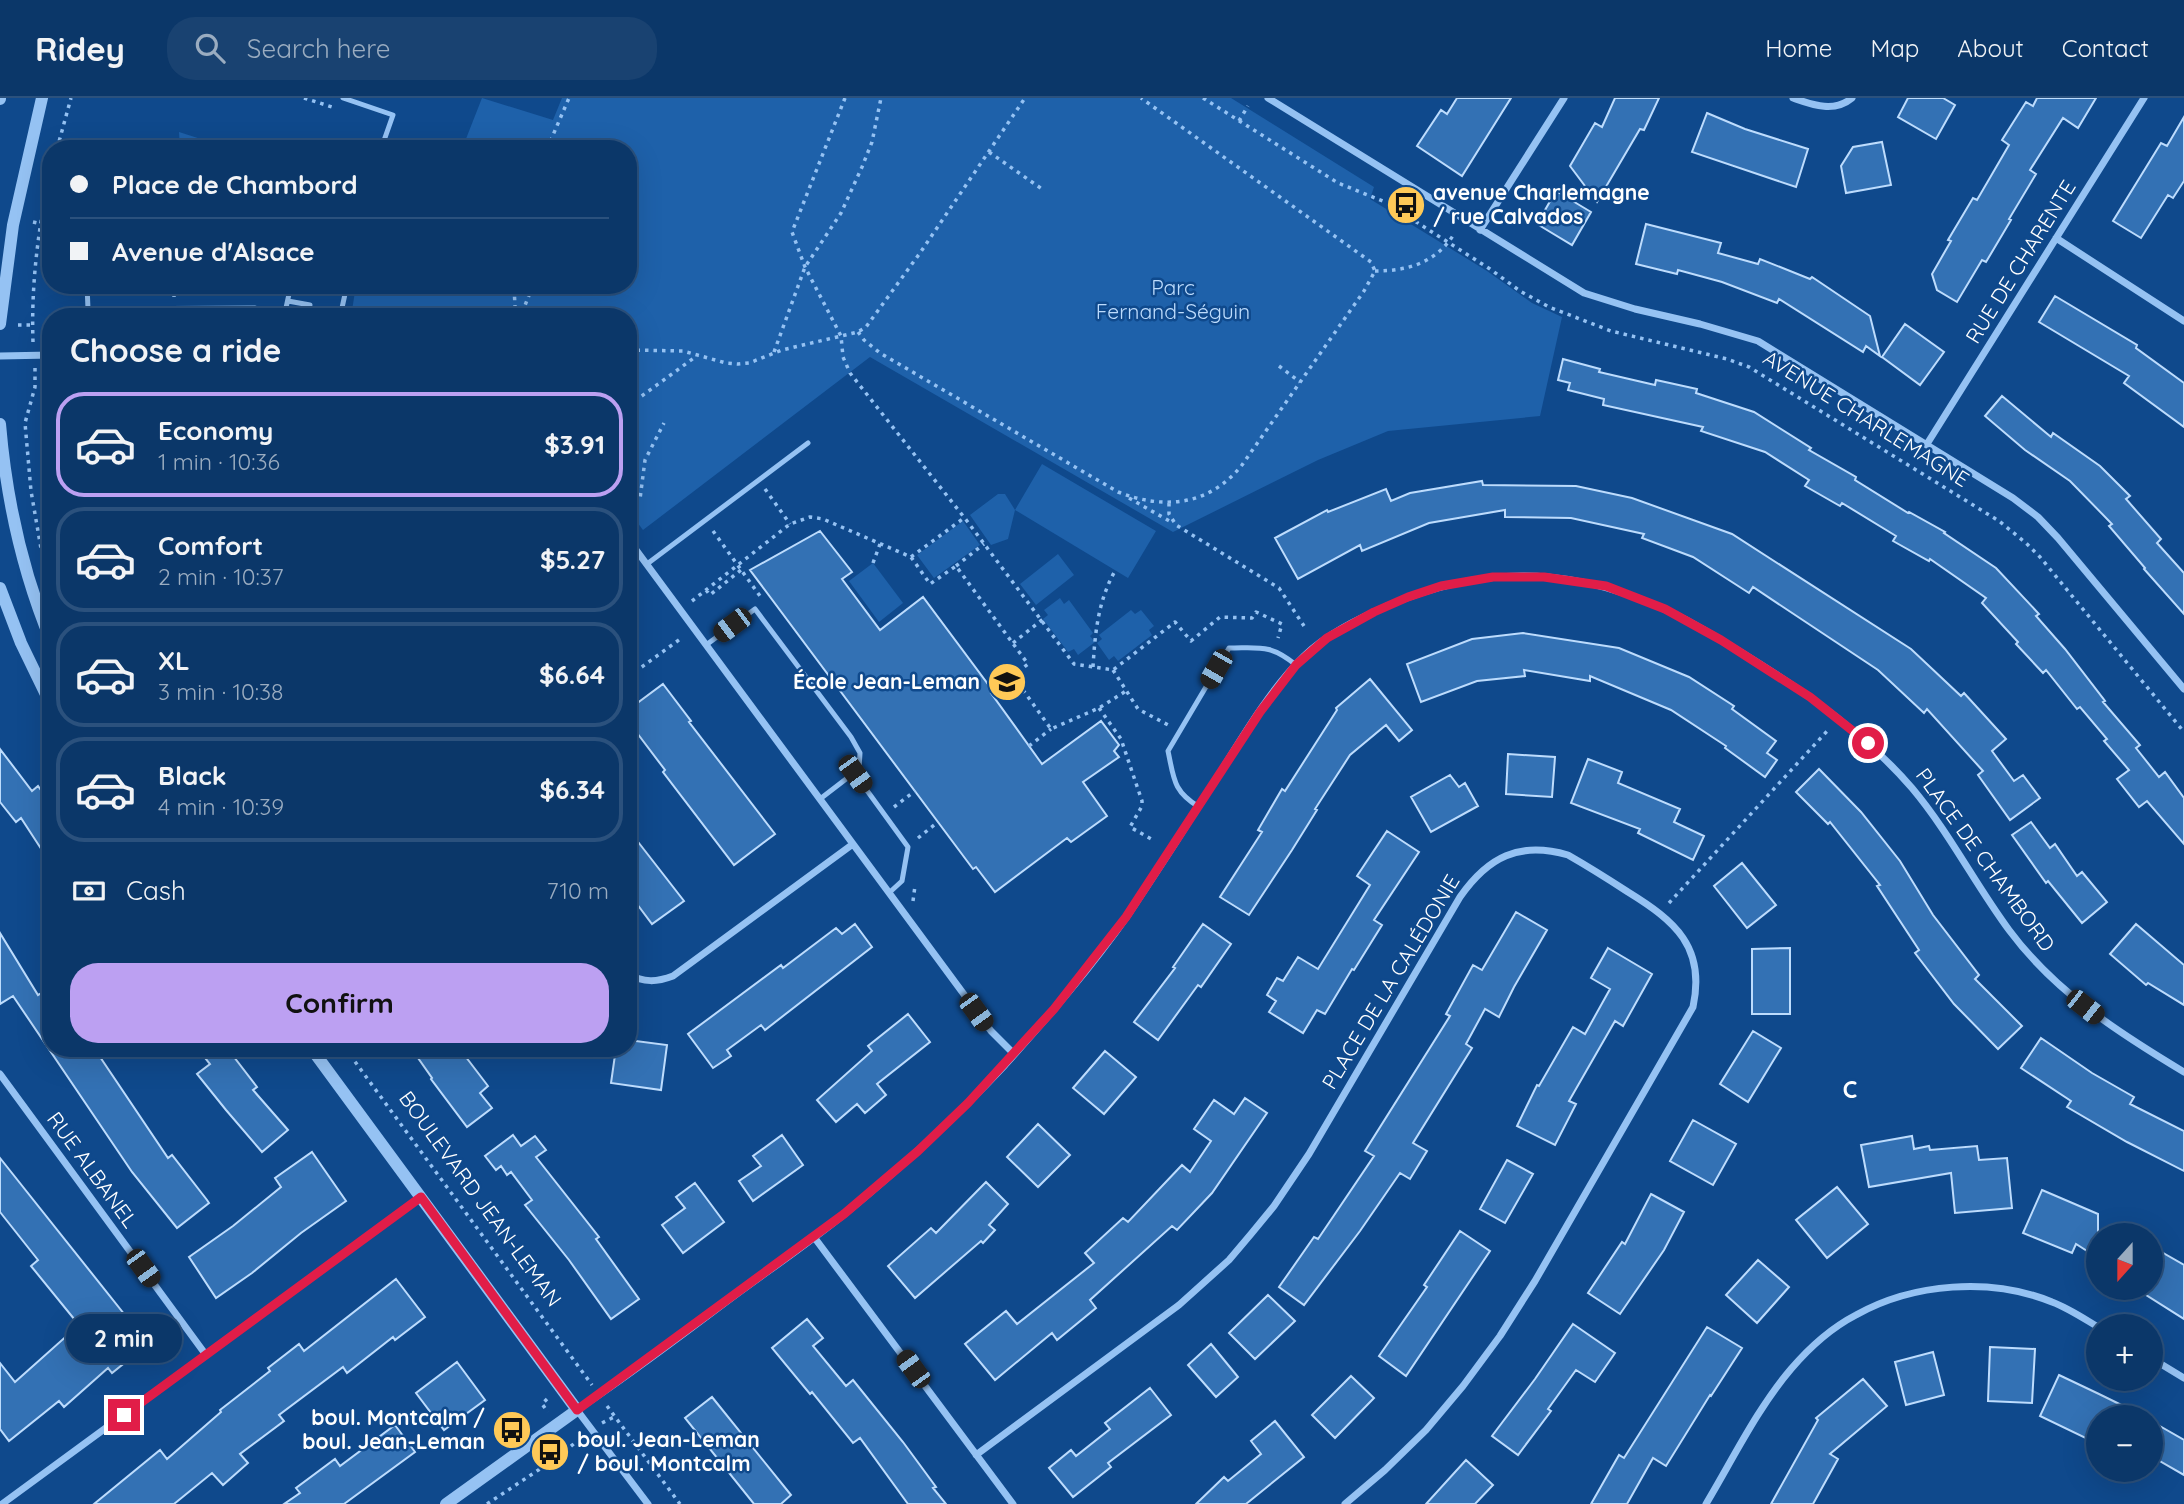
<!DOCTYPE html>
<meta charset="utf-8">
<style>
:root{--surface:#0b3769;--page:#194271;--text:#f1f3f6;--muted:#9aacc0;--line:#2b517d;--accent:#bca0f2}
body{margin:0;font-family:Quicksand,sans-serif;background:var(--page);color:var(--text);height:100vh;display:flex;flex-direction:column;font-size:26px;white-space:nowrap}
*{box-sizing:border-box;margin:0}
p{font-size:23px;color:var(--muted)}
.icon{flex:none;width:38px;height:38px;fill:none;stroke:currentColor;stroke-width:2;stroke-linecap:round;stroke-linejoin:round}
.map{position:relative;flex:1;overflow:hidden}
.drawer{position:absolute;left:42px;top:210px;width:595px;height:749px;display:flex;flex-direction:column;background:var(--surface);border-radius:28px;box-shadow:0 7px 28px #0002,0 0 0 2px var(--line)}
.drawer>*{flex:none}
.guide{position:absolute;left:42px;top:42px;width:595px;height:154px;border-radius:28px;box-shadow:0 7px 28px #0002,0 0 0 2px var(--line);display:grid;align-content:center;height:154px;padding:0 28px;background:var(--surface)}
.needle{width:46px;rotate:201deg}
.controls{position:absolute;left:2086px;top:1125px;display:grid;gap:14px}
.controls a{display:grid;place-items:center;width:77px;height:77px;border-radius:50%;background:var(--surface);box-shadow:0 7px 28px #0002,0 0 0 2px var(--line);font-size:35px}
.end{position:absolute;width:32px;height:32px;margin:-16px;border:9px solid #e11d48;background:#fff;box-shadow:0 0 0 4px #fff}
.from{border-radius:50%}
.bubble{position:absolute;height:49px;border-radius:24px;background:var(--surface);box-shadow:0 7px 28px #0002,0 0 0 2px var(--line);font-size:23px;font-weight:700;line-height:49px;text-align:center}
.car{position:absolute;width:21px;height:42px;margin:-21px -10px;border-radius:9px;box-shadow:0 0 5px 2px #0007;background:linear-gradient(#222 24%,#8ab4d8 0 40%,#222 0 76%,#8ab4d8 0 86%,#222 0)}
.guide b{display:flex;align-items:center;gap:24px;height:66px;font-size:26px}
.guide b+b{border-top:2px solid var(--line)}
.guide i{width:18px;height:18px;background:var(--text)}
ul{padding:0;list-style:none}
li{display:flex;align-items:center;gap:21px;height:105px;margin:0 14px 10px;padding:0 14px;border:4px solid var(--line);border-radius:28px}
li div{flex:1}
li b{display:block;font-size:26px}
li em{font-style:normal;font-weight:700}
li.selected{border-color:var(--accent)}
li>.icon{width:63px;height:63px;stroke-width:1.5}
h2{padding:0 28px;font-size:32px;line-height:84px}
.pay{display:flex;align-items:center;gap:18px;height:77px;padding:0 28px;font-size:26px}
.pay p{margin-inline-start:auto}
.action{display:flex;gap:14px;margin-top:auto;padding:14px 28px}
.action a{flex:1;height:80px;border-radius:28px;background:var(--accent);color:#111;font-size:28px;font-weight:700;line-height:80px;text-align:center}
header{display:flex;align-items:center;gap:42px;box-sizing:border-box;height:98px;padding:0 35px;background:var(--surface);border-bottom:2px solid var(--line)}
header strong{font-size:33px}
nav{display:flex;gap:38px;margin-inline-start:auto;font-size:24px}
.search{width:490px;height:63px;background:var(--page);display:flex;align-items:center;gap:18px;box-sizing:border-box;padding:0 24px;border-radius:28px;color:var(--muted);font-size:26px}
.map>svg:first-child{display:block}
</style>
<header>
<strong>Ridey</strong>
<div class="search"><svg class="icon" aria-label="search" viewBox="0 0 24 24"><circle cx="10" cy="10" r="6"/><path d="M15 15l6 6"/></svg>Search here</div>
<nav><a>Home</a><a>Map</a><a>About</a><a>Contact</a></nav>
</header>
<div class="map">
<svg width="2184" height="1406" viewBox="0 0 2184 1406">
<rect width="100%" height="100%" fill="#0f498c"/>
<!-- green -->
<path fill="#1e61aa" d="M482 0 553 22 562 0H1231L1374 89 1370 101 1487 173 1532 205 1562 219 1540 318 1388 333 1318 362 1173 434 870 259 643 432 628 412V219H351L356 187H628V51H462Z
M179 34 232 51H180Z
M1042 366 1156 433 1128 480 1015 412 1008 441 991 447 970 417 998 396H1005L1015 412Z
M963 423 980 447 934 480 917 457Z
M1058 456 1074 477 1036 507 1020 486Z
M873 465 903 505 879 524 849 483Z
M1060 500 1064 506 1069 502 1093 535 1090 538 1095 544 1078 557 1074 551 1068 554 1043 521 1048 517 1044 512Z
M1131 512 1135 516 1141 512 1154 528 1149 532 1152 537 1118 563 1114 558 1109 562 1097 545 1102 541 1099 537Z"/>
<!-- building -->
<path fill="#3371b4" stroke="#bddcfd" stroke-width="2" d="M1457 0H1511L1462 78 1417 48 1441 12 1447 16Z
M1615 0H1659L1644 32 1640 31 1597 104 1570 68 1595 25 1602 29Z
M1908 0H1943L1955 7 1936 41 1898 19Z
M2037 0H2096L2078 30 2063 20 2030 72 2036 76 2009 121 2011 122 1986 164 1982 162 1957 204 1937 192 1932 176 1951 143 1948 142 1973 100 1977 102 2009 47 2002 42 2026 4 2033 8Z
M1707 15 1745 31 1808 51 1796 89 1692 54Z
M2184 19V83L2173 100 2168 97 2141 140 2113 123 2161 45 2167 48Z
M1882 44 1891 87 1846 95 1841 68 1853 49Z
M1556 93 1591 114 1572 147 1537 126Z
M1646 126 1721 145 1718 155 1758 166 1760 161 1810 181 1812 179 1870 218 1880 258 1866 248 1863 254 1779 201 1777 205 1722 184 1678 172 1677 176 1636 166Z
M2055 198 2137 247 2136 250 2184 285V329L2124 285 2129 278 2039 224Z
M1905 226 1944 254 1920 287 1882 259Z
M1563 261 1600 271 1599 274 1655 287 1656 282 1697 291 1696 295 1754 314 1811 350 1809 352 1856 379 1855 382 1908 415 1909 414 1945 434 1944 435 1996 470 2039 516 2036 518 2065 551 2105 603 2103 604 2140 647 2136 650 2159 679 2165 674 2184 700V746L2147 703 2139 709 2117 681 2129 672 2104 643 2107 641 2080 609 2077 611 2046 572 2043 575 2016 546 2018 544 1982 505 1986 500 1930 461 1929 463 1893 443 1896 438 1842 405 1840 408 1805 388 1809 382 1765 354 1701 333 1703 329 1603 307 1604 301 1568 292 1570 285 1558 282Z
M2002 298 2051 339 2053 335 2100 368 2130 398 2126 401 2161 441 2157 445 2184 475V516L2144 471 2145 470 2109 428 2112 426 2070 383 2025 352 1985 318Z
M1482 383 1483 387 1576 388 1632 400 1732 436 1911 551 1961 598 1964 595 2006 641 1992 653 2014 683 2023 677 2040 700 2010 722 1978 677 1983 673 1927 611 1924 615 1878 572 1753 489 1749 495 1693 459 1642 440 1644 436 1571 420 1505 419V412L1429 425 1362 453 1360 447 1298 481 1275 440 1327 412 1328 414 1386 391 1391 403 1410 395Z
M820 433 852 474 842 481 880 532 923 499 993 593 991 595 1042 666 1101 623 1119 647 1114 653 1119 659 1083 684 1107 718 1071 744 1067 740 995 794 976 769 973 771 750 472Z
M1523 535 1619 550 1689 579 1734 608 1732 611 1776 643 1767 655 1777 662 1765 679 1725 650 1726 648 1671 612 1590 578V583L1524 572 1525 578 1477 583 1421 604 1407 566 1472 541Z
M1370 581 1412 632 1399 643 1386 627 1350 657 1315 711 1317 712 1292 752 1249 817 1220 799 1262 734 1258 732 1282 691 1285 693 1337 612 1336 610Z
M663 586 691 623 689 624 775 736 734 767 663 674 665 672 628 623V612Z
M0 651 32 693 38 688 51 706V766L21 720 16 724 0 704Z
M1508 656 1555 659 1552 699 1506 696Z
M1588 661 1622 674 1618 685 1680 711 1674 724 1704 738 1693 762 1638 735 1640 731 1571 705Z
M1819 671 1861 714 1900 763 1933 817 1979 877 1975 881 2022 928 1998 951 1954 906 1915 855 1919 852 1877 788 1880 787 1830 724 1828 726 1796 694Z
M1450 677 1459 689 1465 685 1478 708 1431 734 1411 699Z
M2031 724 2050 750 2055 746 2077 778 2082 774 2107 804 2082 825 2048 783 2046 785 2012 737Z
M628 731 684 803 652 826 628 794Z
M1387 733 1419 754 1374 822 1382 827 1354 872 1352 871 1325 916 1317 912 1303 935 1269 914 1276 903 1267 897 1277 880 1283 883 1298 859 1318 871 1370 787 1357 778Z
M1742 765 1776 807 1747 830 1714 788Z
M1516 814 1547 832 1514 889 1499 919 1485 911 1466 946 1472 950 1413 1045 1427 1053 1410 1081 1400 1075 1360 1133 1304 1207 1279 1189 1314 1139 1318 1141 1374 1058 1365 1053 1450 918 1446 916 1473 867 1482 872Z
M855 826 872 849 765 932 761 927 727 952 731 958 713 970 688 936 781 867 783 870 836 830 842 836Z
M1203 826 1231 846 1201 889 1198 887 1158 942 1134 924 1175 870 1173 869Z
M2136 826 2184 867V907L2148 885 2146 887 2110 856Z
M0 835 38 897 51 889V950H94L168 1060 172 1057 207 1102 209 1105 177 1130 132 1074 13 898 0 906Z
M1608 850 1652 876 1623 928 1615 923 1569 1003 1576 1006 1555 1047 1517 1028 1537 987 1539 988 1573 929 1585 936 1610 891 1591 880Z
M1790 850V916H1752V851Z
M908 916 930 944 877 986 886 997 865 1015 857 1006 836 1024 817 1002 872 953 868 948Z
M1753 933 1781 950 1748 1004 1720 986Z
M2041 940 2092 975 2134 999 2130 1006 2184 1033V1073L2127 1044 2067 1009 2071 1003 2021 970Z
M628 942 667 947 661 992 611 985 616 950H628Z
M197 950H227L257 989 253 992 288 1032 262 1054 226 1012 197 976 210 966Z
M411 950H459L488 988 480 995 492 1010 467 1029 431 981 432 980Z
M1105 953 1136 979 1104 1016 1073 990Z
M1245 1000 1267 1015 1212 1095 1177 1132 1172 1128 1090 1202 1096 1210 1057 1242 1052 1235 995 1282 965 1246 1006 1213 1017 1226 1094 1165 1085 1155 1123 1120 1128 1124 1182 1067 1190 1074 1211 1043 1194 1031 1214 1002 1234 1016Z
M1693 1022 1736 1046 1713 1087 1670 1063Z
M1038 1026 1070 1057 1038 1089 1007 1059Z
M513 1037 521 1048 535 1038 546 1052 536 1059 599 1139 596 1141 639 1201 611 1221 569 1162 525 1107 532 1102 511 1074 507 1077 501 1068 496 1072 485 1058Z
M782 1037 803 1067 753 1103 739 1083 761 1068 753 1058Z
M1912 1038 1914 1051 1929 1048 1930 1052 1977 1048 1979 1062 2007 1060 2012 1110 1955 1115 1951 1075 1869 1089 1861 1047Z
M312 1054 346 1103 301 1135 252 1175 216 1200 189 1159 233 1128 281 1089 275 1080Z
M0 1060 148 1246 112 1275 108 1270 64 1309 59 1303 9 1343 0 1331V1265L15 1284 79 1227 31 1168 38 1162 0 1114Z
M1507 1062 1533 1076 1505 1125 1480 1111Z
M986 1084 1008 1106 989 1127 995 1132 983 1145 981 1143 915 1200 888 1168 931 1130 936 1135Z
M695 1085 724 1124 683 1155 662 1127 685 1110 676 1099Z
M1837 1089 1868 1126 1827 1160 1796 1122Z
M2042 1092 2098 1116V1160L2076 1146 2072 1155 2023 1135Z
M1651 1096 1684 1114 1664 1152 1620 1216 1588 1195 1622 1144 1625 1146Z
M1460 1133 1490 1153 1406 1278 1379 1258 1427 1189 1424 1187Z
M2151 1148 2184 1167V1221L2135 1190H2151Z
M1758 1162 1789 1189 1757 1225 1726 1197Z
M396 1181 425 1219 395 1242 393 1239 347 1275 343 1269 279 1317 284 1323 240 1356 248 1365 223 1387 212 1375 174 1406H94L160 1352 167 1361 221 1314 220 1312 270 1273 268 1270 299 1246 304 1253Z
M1268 1197 1295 1223 1255 1261 1229 1235Z
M807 1221 823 1240 813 1248 846 1288 853 1282 903 1344 936 1389 933 1390 946 1406H908L860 1340 853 1345 812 1294 810 1296 772 1250Z
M1573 1226 1615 1255 1595 1284 1576 1272 1548 1311 1551 1313 1518 1357 1492 1338 1535 1281Z
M1707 1229 1742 1250 1711 1298 1710 1297 1666 1368 1653 1360 1627 1406H1591L1619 1357 1624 1360Z
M1211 1246 1238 1279 1216 1299 1188 1267Z
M1990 1249 2035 1251 2032 1305 1988 1303Z
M1933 1254 1944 1297 1906 1307 1895 1264Z
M457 1264 485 1302 444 1332 416 1295Z
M2059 1277 2099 1296 2148 1320H2098V1346L2040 1318Z
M1351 1278 1374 1300 1335 1340 1312 1317Z
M1863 1281 1887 1308 1830 1356 1838 1361 1813 1406H1771L1818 1322 1816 1320Z
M1150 1290 1171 1317 1108 1365 1111 1369 1073 1399 1049 1370 1071 1352 1076 1358 1110 1331 1105 1325Z
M712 1299 791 1397 781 1406H754L685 1320Z
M1275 1323 1304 1359 1246 1406H1196L1224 1379 1228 1383 1261 1356 1251 1343Z
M2151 1323 2184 1342V1377L2151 1358Z
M395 1327 415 1354 344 1406H284L300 1395 296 1390 335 1361 340 1368Z
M1466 1362 1493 1387 1475 1406H1426Z"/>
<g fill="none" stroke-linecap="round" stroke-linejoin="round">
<!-- path -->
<path stroke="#95c2f3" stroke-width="3.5" stroke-dasharray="3.5 5" stroke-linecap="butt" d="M304 0 332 9
M845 0 792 134 805 169 841 238 843 259 850 275 967 423 1074 566 1113 572 1175 524 1191 543 1220 519 1252 520 1256 514 1282 526 1278 540
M1203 0 1338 85 1385 104 1490 171 1520 193 1549 209 1611 233 1727 261 1749 269 1999 423 2026 445 2040 459 2184 634
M1239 23 1248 8
M57 51 71 0
M547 51 569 0
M989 54 1042 91
M33 124 51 128
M1375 173C1407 173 1436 165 1454 136
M174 187V199
M255 197 256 187
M513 219 515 209 514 187
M514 219 524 210 533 187
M18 227H33
M858 234 864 242 880 255 1118 394C1164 412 1209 408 1242 367L1364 193 1375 173 1371 164 1141 0
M33 244C31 187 38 129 51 73
M628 252 683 253 726 265 738 266 749 265 782 252 858 234 866 229 920 155 1025 0
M774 254 805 169 841 115 862 69 872 44 881 0
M1279 268 1300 284
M35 270V289L25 325 31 393 43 462
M628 308 698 257
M765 391 790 426
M1129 400 1171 424
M1169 405V416L1176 427 1279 490 1304 528
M628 409 640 401 645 362 664 325
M713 433 760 498
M911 459 964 420
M873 465 880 446
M956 468 984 446
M706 492 710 497 741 472
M692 503 790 426 810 419 823 421 911 459 930 486 956 468 1028 566 999 589 993 582 988 586
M1013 545 1043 521
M1093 569C1095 535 1098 503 1115 473
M1113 572 1138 611 1170 628
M1013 578 1051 631 1099 610 1126 593
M628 579 683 539
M1099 610 1121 641 1142 703V708L1130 729 1153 742
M1029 648 1051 631
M894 709 915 693
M918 740 938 724
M913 803 915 788
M1669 805 1829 631
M345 950 592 1287
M547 1301 542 1306 548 1314
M607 1308 680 1406
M602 1325 616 1318
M487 1406 558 1359 582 1339"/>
<!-- service -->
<path stroke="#95c2f3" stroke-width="5" d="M343 0 393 17 381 51
M87 187 88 211
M288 203 310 207
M88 219V211L255 210V219
M284 219 291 187
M340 219 347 187
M647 466 808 345
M706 547 755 511 851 639 860 655 859 671 820 701
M855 676 908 749 902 783 890 794
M1199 709C1173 693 1174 681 1168 653L1229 550C1260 550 1270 546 1296 567"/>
<!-- minor -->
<path stroke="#95c2f3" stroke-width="7" d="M1268 0 1584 195 1635 211 1700 226 1758 243 2013 400 2038 419 2058 440 2184 591
M1793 0C1813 7 1834 15 1852 0
M1480 132 1564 0
M2056 140 2184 223
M0 258 51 257
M1927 346 2144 0
M628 441 991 933 1014 956
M628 876C644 885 657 884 673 878L853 746
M0 976 206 1257
M814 1139 1013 1406
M2151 1260 2184 1280
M976 1357 1179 1207 1229 1162 1251 1136 1274 1108 1309 1056 1460 799C1488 759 1519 743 1568 757 1589 769 1608 781 1628 794 1675 823 1706 849 1693 909L1535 1183 1500 1238 1463 1288 1426 1332 1385 1372 1345 1406
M2 1406 421 1099
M648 1406 577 1312C628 1278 677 1241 726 1204 766 1174 808 1146 847 1114 903 1068 956 1019 1005 967 1048 919 1091 870 1128 817 1150 784 1172 751 1193 717 1227 667 1261 600 1304 558 1327 536 1358 521 1387 508 1500 459 1602 472 1706 533 1780 577 1855 624 1912 690 1949 734 1975 786 2009 832 2055 894 2119 935 2184 974
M1706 1406C1733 1361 1757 1311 1791 1271 1809 1250 1831 1230 1856 1217 1913 1185 1991 1179 2052 1204 2068 1210 2083 1220 2098 1229"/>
<!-- tertiary -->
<path stroke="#95c2f3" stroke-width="12" d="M0 1V0
M0 226 13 127 42 0
M0 326C6 398 23 475 51 543
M0 490 21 545 51 607
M311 950 577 1312 446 1406"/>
</g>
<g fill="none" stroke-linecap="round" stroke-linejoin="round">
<!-- route -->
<path stroke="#e11d48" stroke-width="9" d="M124 1317 421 1099 577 1312 844 1116 918 1053 968 1005 1054 911 1126 819 1260 614 1296 567 1327 540 1374 514 1408 499 1441 488 1493 479H1544L1606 488 1665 511 1721 542 1810 599 1868 645"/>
</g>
<!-- icons -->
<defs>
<g id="bus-disc" transform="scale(2.0125)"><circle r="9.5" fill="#ffc957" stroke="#0f498c"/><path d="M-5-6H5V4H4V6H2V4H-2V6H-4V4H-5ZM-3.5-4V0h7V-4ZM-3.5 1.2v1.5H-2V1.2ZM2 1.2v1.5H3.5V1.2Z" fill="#111"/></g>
<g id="school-disc" transform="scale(2.0125)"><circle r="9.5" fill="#ffc957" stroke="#0f498c"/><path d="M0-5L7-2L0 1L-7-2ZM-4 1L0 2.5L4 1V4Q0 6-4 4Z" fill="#111"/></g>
</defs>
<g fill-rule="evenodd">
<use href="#bus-disc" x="1406" y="107"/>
<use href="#school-disc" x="1007" y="584"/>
<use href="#bus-disc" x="512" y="1332"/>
<use href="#bus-disc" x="550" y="1354"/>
</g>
<g text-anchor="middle" stroke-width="5" stroke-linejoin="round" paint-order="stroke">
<!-- poi labels -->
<g font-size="21" font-weight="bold" fill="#fff" stroke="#0f498c" text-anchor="start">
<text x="1433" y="102">avenue Charlemagne<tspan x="1433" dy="24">/ rue Calvados</tspan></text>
<text x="980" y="591" text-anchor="end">École Jean-Leman</text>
<text x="485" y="1327" text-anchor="end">boul. Montcalm /<tspan x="485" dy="24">boul. Jean-Leman</tspan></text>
<text x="577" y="1349">boul. Jean-Leman<tspan x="577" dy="24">/ boul. Montcalm</tspan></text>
</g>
<!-- street labels -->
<g font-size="21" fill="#fff" stroke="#0f498c">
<text transform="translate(2021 164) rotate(-58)" y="7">RUE DE CHARENTE</text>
<text transform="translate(1866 321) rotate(32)" y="7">AVENUE CHARLEMAGNE</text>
<text transform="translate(1985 762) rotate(54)" y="7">PLACE DE CHAMBORD</text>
<text transform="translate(1391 884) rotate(-59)" y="7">PLACE DE LA CALÉDONIE</text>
<text transform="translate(92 1072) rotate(54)" y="7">RUE ALBANEL</text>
<text transform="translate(480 1101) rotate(54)" y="7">BOULEVARD JEAN-LEMAN</text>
</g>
<!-- park labels -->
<g font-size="21" fill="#bddcfd" stroke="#0f498c">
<text x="1173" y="197">Parc<tspan x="1173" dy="24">Fernand-Séguin</tspan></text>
</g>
<!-- neighbourhood labels -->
<g font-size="23" font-weight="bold" fill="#fff" stroke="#0f498c">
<text x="1850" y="1000">C</text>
</g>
</g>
</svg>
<div class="controls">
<a><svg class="needle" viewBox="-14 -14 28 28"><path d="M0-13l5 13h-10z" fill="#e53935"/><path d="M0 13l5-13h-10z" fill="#9aacc0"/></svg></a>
<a>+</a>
<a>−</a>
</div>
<i class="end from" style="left:1868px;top:645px"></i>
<i class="end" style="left:124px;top:1317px"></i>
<div class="bubble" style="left:66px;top:1216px;width:116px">2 min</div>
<i class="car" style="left:732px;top:527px;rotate:233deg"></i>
<i class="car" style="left:1216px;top:571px;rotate:210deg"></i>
<i class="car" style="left:855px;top:676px;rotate:144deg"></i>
<i class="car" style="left:2085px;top:909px;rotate:128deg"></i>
<i class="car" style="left:976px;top:914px;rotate:144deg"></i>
<i class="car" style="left:143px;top:1170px;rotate:144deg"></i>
<i class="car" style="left:913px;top:1271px;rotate:324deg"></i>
<div class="guide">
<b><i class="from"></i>Place de Chambord</b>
<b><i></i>Avenue d'Alsace</b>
</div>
<section class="drawer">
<h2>Choose a ride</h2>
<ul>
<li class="selected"><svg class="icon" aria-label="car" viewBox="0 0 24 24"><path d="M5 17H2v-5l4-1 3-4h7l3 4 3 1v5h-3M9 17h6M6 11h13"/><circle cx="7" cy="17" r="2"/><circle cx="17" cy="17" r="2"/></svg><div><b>Economy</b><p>1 min · 10:36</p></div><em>$3.91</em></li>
<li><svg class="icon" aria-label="car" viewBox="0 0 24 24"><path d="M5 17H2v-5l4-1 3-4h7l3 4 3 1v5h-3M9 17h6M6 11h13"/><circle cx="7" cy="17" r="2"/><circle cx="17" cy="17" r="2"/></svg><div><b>Comfort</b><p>2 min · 10:37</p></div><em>$5.27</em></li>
<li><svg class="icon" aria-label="car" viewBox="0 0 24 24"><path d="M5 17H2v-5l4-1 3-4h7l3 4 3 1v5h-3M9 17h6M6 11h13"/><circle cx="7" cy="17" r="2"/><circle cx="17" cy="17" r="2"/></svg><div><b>XL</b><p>3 min · 10:38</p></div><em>$6.64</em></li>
<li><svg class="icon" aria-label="car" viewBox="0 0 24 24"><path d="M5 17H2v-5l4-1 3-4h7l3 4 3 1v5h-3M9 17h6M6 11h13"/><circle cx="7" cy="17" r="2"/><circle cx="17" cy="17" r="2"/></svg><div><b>Black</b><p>4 min · 10:39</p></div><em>$6.34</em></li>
</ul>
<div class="pay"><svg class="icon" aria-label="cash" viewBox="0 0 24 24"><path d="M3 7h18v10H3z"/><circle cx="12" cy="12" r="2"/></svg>Cash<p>710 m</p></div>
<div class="action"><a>Confirm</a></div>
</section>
</div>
